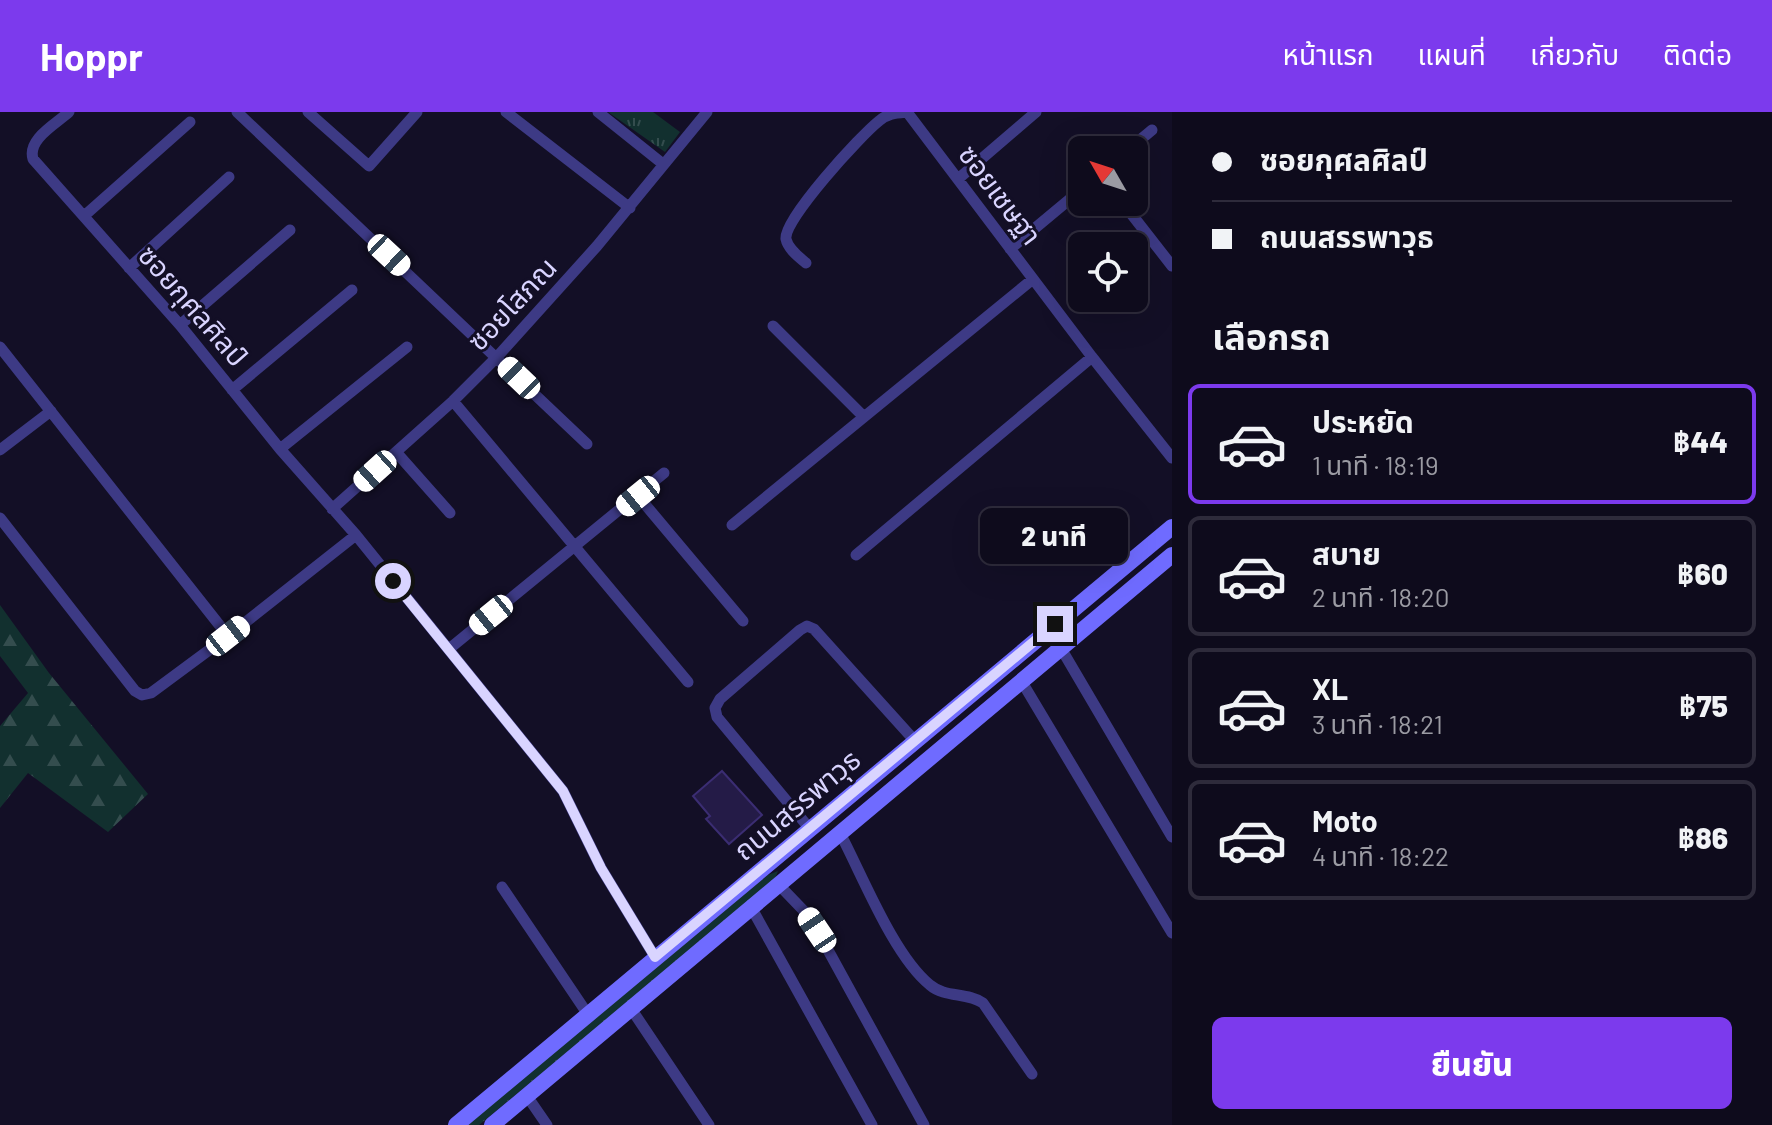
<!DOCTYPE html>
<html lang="th">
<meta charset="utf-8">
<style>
:root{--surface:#0e0b1c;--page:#1c1929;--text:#f1f3f6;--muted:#9b9ba3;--line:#2e2b3b;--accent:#7c3aed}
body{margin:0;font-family:Barlow,"Noto Sans Thai",sans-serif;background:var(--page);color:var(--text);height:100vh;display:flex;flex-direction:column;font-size:30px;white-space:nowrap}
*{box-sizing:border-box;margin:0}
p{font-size:26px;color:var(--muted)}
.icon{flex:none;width:44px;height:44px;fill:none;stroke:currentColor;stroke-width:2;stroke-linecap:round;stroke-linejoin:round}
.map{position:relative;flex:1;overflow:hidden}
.drawer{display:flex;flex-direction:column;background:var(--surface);width:600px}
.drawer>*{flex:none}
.guide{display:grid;align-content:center;height:176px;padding:0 40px;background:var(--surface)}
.needle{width:52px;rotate:309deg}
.tools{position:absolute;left:1068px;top:24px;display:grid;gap:16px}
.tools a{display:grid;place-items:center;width:80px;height:80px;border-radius:12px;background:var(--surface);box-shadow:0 8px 32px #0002,0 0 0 2px var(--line);font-size:40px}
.end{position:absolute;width:36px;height:36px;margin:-18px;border:10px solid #d9d4ff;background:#111;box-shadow:0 0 0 4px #111}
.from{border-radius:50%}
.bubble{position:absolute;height:56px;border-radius:12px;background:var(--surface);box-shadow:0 8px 32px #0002,0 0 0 2px var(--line);font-size:26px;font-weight:800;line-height:56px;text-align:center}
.car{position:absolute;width:24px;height:48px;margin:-24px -12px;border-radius:10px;box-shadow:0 0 6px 2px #0007;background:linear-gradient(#fff 24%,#345 0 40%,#fff 0 76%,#345 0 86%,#fff 0)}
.guide b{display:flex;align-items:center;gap:28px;height:76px;font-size:30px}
.guide b+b{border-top:2px solid var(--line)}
.guide i{width:20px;height:20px;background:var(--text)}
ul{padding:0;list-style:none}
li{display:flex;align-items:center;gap:24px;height:120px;margin:0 16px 12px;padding:0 24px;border:4px solid var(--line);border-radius:12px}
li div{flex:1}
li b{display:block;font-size:30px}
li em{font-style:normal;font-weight:800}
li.on{border-color:var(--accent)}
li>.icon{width:72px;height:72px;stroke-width:1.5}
h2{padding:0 40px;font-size:36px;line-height:96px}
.button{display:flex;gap:16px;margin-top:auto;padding:16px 40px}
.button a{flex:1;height:92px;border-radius:12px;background:var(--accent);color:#fff;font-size:32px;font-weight:800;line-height:92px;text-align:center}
header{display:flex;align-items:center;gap:48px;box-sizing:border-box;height:112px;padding:0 40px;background:var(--accent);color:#fff}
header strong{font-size:38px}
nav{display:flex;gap:44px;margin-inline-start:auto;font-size:28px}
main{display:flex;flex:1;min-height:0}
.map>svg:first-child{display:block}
</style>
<header>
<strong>Hoppr</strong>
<nav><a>หน้าแรก</a><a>แผนที่</a><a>เกี่ยวกับ</a><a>ติดต่อ</a></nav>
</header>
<main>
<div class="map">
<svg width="1172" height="1013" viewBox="0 0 1172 1013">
<defs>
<pattern id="grass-tufts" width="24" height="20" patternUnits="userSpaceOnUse" patternTransform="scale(2)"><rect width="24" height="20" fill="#12302f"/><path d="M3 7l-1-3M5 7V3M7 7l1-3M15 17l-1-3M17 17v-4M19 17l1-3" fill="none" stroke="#344d4e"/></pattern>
<pattern id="forest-firs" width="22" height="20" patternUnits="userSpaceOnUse" patternTransform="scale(2)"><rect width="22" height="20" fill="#12302f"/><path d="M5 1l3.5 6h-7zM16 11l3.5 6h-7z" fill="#344d4e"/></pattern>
</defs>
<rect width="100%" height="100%" fill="#130f26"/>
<!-- grass -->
<path fill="url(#grass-tufts)" d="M608 0H653L680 20 665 40Z
M778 759 774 769 479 1013H467L768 763Z"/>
<!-- forest -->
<path fill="url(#forest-firs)" d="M0 493 49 561 148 682 108 720 28 661 0 696V614L28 581 0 544Z"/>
<!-- building -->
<path fill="#241b47" stroke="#3b2d73" stroke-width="2" d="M722 659 762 703 729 732 706 707 710 704 693 684Z"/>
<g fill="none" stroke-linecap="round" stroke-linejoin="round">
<!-- minor -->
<path stroke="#3d3a85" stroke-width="11" d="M69 0C56 12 27 27 33 47L180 213 280 337 356 423 563 679 601 756 655 845
M237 0 587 332
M308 0 369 54 417 0
M506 0 630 96
M598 0 663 52
M907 0 1092 245 1172 346
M1128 38 1152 18
M958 67 1036 0
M1122 90 1172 154
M84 104 190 10
M1010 137 1082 77
M806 151C799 145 788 137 786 127 783 108 861 23 879 9 888 1 897 1 908 0
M129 156 229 65
M180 213 290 118
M773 214 864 305 1033 167
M0 235 228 524
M232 278 352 178
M453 289 688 570
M280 337 407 235
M0 338 51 299
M396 340 450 401
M638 384 743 509
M332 397 453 289 497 245 597 134 707 0
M0 406 135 579 142 583 151 581 228 524 356 423
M732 413 864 305
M856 443 1092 245
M449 537 664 361
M1062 538 1172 725
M1022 570 1172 821
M810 717 717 605 715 596 720 587 800 518 807 514 814 517 915 629
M841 723C863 765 894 844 930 873 945 886 967 880 983 891L1032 962
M779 773 804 799 817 818 924 1013
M502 775 589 904
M751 795 872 1013
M632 898 709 1013
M527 984 547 1013"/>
<!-- secondary -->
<path stroke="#6f6bff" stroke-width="16" d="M456 1013 1172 415
M492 1013 1172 443"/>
</g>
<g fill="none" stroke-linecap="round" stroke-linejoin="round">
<!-- route -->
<path stroke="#d9d4ff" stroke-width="10" d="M393 469 563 679 601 756 655 845 1055 512"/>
</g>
<g text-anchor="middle" stroke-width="6" stroke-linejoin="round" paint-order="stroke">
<!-- street labels -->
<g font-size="28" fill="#d9d4ff" stroke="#130f26">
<text transform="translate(1000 83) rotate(53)" y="10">ซอยเชษฐา</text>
<text transform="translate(512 192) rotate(-47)" y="10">ซอยโสภณ</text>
<text transform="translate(193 194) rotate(49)" y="10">ซอยกุศลศิลป์</text>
<text transform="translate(797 693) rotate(-40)" y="10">ถนนสรรพาวุธ</text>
</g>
</g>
</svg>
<div class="tools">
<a><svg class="needle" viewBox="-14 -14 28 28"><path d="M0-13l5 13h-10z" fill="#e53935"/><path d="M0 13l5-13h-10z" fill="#9b9ba3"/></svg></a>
<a><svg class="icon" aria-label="locate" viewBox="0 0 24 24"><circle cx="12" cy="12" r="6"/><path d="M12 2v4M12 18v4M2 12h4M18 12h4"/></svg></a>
</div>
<i class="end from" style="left:393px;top:469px"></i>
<i class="end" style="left:1055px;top:512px"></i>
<div class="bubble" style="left:980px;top:396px;width:148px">2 นาที</div>
<i class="car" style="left:389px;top:143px;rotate:133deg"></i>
<i class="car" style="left:519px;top:266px;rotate:314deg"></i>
<i class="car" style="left:375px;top:359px;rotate:228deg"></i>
<i class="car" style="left:638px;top:384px;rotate:231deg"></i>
<i class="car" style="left:491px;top:503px;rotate:231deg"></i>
<i class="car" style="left:228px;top:524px;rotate:52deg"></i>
<i class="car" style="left:817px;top:818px;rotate:326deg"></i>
</div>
<section class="drawer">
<div class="guide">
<b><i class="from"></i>ซอยกุศลศิลป์</b>
<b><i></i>ถนนสรรพาวุธ</b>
</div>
<h2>เลือกรถ</h2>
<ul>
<li class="on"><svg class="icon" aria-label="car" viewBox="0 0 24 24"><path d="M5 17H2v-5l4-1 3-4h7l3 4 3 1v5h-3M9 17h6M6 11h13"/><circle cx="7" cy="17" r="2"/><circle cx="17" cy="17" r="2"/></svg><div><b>ประหยัด</b><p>1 นาที · 18:19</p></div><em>฿44</em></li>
<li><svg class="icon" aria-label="car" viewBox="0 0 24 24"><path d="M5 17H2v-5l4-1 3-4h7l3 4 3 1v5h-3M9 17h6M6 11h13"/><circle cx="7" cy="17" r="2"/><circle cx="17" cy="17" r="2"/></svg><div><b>สบาย</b><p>2 นาที · 18:20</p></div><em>฿60</em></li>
<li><svg class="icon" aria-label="car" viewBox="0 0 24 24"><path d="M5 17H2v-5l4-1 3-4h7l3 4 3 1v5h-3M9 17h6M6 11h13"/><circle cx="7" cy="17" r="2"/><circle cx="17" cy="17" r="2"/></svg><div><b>XL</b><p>3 นาที · 18:21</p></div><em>฿75</em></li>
<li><svg class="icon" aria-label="car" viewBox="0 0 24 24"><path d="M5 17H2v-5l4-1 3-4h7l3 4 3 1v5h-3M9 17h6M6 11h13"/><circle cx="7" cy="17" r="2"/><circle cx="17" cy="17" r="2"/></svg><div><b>Moto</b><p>4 นาที · 18:22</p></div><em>฿86</em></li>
</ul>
<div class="button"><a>ยืนยัน</a></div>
</section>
</main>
